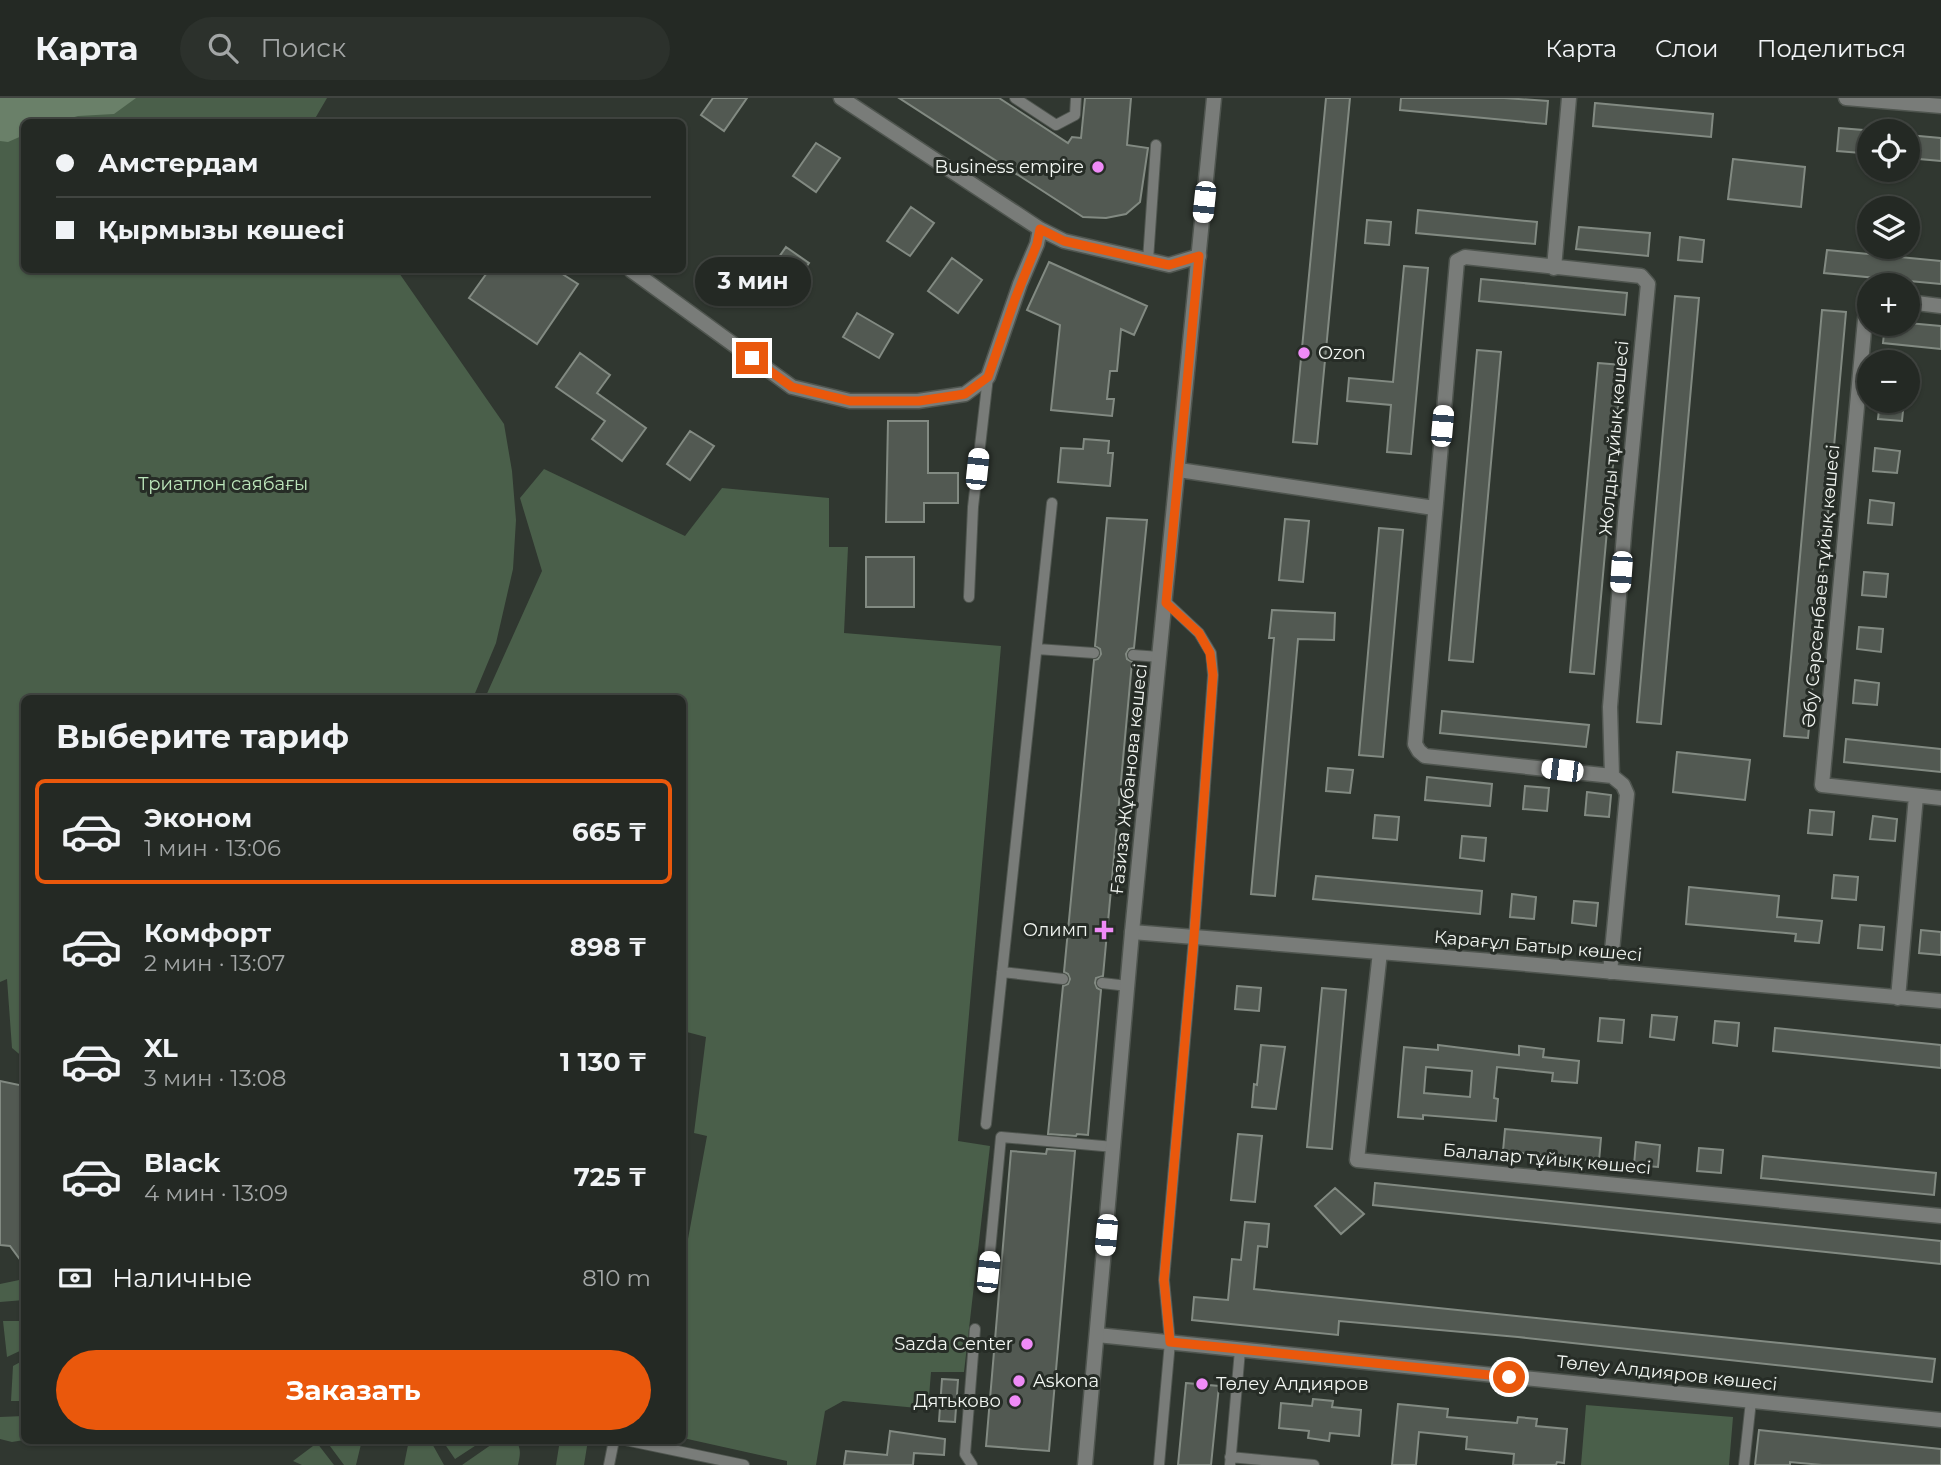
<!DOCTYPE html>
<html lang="ru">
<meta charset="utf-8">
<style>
:root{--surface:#242924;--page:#2c312c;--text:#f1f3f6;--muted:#a3a6a6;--line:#414541;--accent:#ea580c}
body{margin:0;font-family:Montserrat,sans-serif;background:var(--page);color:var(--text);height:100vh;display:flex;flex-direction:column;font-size:26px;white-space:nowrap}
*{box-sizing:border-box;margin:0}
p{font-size:23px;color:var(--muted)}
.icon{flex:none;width:38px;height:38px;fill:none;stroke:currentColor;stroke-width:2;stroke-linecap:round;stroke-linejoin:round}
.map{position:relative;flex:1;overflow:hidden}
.sheet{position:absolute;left:21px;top:597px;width:665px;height:749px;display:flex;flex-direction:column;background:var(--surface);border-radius:10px;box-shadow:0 2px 5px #0004,0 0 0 2px var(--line)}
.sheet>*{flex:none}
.guide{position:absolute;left:21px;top:21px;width:665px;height:154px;border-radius:10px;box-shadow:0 2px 5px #0004,0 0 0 2px var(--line);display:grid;align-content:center;height:154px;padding:0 35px;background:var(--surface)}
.buttons{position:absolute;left:1857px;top:21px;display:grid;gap:14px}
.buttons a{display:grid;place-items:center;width:63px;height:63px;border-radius:50%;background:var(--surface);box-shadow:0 2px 5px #0004,0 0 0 2px var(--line);font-size:35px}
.end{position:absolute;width:32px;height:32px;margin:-16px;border:9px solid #ea580c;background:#fff;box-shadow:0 0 0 4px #fff}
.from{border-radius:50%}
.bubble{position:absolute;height:49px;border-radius:24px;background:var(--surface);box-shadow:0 2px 5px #0004,0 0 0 2px var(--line);font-size:23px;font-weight:700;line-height:49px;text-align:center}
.car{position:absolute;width:21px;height:42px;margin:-21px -10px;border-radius:9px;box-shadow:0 0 5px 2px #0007;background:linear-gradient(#fff 24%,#345 0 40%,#fff 0 76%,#345 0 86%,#fff 0)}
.guide b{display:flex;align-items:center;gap:24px;height:66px;font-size:26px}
.guide b+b{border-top:2px solid var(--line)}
.guide i{width:18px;height:18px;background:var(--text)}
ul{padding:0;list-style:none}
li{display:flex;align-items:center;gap:21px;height:105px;margin:0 14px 10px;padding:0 21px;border:4px solid transparent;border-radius:10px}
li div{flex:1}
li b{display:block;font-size:26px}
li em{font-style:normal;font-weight:700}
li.active{border-color:var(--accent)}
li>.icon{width:63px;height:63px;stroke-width:1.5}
h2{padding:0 35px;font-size:32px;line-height:84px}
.pay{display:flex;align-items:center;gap:18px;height:77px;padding:0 35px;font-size:26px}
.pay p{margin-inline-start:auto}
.button{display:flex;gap:14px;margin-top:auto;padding:14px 35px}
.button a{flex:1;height:80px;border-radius:42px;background:var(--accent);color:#fff;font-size:28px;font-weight:700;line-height:80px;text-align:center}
header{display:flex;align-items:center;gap:42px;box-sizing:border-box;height:98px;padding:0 35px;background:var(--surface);border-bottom:2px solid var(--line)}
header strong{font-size:33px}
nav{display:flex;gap:38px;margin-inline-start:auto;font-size:24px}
.search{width:490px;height:63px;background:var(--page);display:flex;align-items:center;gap:18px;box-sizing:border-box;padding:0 24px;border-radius:38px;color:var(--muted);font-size:26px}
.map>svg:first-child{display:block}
</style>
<header>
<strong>Карта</strong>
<div class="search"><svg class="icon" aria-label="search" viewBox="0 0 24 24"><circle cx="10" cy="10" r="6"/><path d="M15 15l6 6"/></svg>Поиск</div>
<nav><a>Карта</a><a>Слои</a><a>Поделиться</a></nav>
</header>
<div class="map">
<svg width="1941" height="1367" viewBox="0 0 1941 1367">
<rect width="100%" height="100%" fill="#303730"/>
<!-- green -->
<path fill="#4a5f4a" d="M0 0H327L313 24H24V172H397L504 326 512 373 516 422 513 471 496 545 473 600H24V960L12 950 7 881 0 884Z
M544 371 685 438 722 390 829 400V449H848L844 535 1001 548 958 1043 990 1048 964 1274H931L928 1311 843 1303 825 1313 816 1367H787V1363L683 1340V1168L707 1038 694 1035 706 939 683 933 682 600H485L542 473 520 400Z
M24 1181V1202L0 1204V1186Z
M3 1223H24V1251L7 1259Z
M24 1262V1303H11L13 1268Z
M1586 1307 1733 1319 1729 1367H1581Z
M24 1318V1342L12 1344 0 1341V1319Z
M328 1342H362L356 1367H344L327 1344Z
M409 1342H430L444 1367H404Z
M442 1342H484L455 1361Z
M498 1342H515C522 1350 520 1358 518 1367H462Z
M560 1342H588L584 1367H556Z
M317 1345 334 1367H302L293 1363Z"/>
<!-- water -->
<path fill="#6a8069" d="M0 0H136L114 16 78 18 57 24H24V37L8 44 0 43Z"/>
<!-- building -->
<path fill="#525952" stroke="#828a82" stroke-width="2" fill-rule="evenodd" d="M713 0H747L724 33 701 17Z
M899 0H999L1068 45 1072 39 1081 40 1085 0H1131L1127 47 1148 50 1140 104 1126 116 1106 120 1083 119Z
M1326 0H1350L1317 346 1293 344Z
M1401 0H1504L1548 3 1546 26 1400 12Z
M1595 5 1713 16 1711 39 1593 28Z
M1839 30 1863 32 1861 55 1837 53Z
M1908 37 1941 40V63L1908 60Z
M816 45 840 60 816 94 793 78Z
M1733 61 1805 69 1801 109 1728 101Z
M911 109 934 125 910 158 887 143Z
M1418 112 1537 124 1535 146 1416 135Z
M1367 122 1391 124 1389 147 1365 145Z
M1579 129 1650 135 1648 158 1576 151Z
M1680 139 1704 142 1702 164 1678 162Z
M786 149 809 165 786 198 762 183Z
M1827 152 1941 163V186L1824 175Z
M952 160 982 182 958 215 928 193Z
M1049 164 1147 208 1134 237 1121 231 1117 273H1110L1107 301H1114L1112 318 1051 312 1060 227 1027 212Z
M1404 168 1428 170 1411 356 1387 354 1391 307 1347 303 1349 280 1393 284Z
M489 172H556L578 186 537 246 469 200Z
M1481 181 1627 195 1625 217 1479 203Z
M1675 198 1699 200 1661 626 1637 624Z
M1822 212 1846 214 1808 640 1784 638Z
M857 215 893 236 879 260 843 239Z
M1908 225 1941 228V251L1883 245 1885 226Z
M1477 252 1501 254 1473 564 1449 562Z
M580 255 610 277 597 295 646 330 622 363 592 341 605 323 556 289Z
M1598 265 1622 267 1594 576 1570 574Z
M1880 303H1904L1902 323 1878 321Z
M888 323H928V375H958V405H924V424H886Z
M690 333 714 348 690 382 667 366Z
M1084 341 1109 343 1108 355H1113L1110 388 1058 384 1061 350 1083 351Z
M1875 350 1900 353 1897 375 1873 373Z
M1870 402 1894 405 1892 427 1868 425Z
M1107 420 1147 422 1134 550 1129 551 1126 556 1127 561 1132 564 1103 878 1096 880 1095 885 1097 890 1101 892 1088 1037 1077 1036 1076 1038 1048 1036 1063 888 1068 886 1070 881 1068 876 1064 874 1094 562 1098 561 1101 556 1100 551 1095 548Z
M1285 421 1309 423 1303 484 1279 482Z
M1379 430 1403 432 1383 659 1359 657Z
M866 459H914V509H866Z
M1864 474 1888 476 1886 499 1862 497Z
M1272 512 1335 515 1334 542 1298 541 1275 798 1251 796 1274 540H1269Z
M1859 529 1883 531 1881 554 1857 551Z
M1855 582 1879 585 1877 607 1853 605Z
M1442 613 1589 627 1586 649 1440 635Z
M1846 641 1941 651V674L1844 664Z
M1677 654 1750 662 1745 702 1673 694Z
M1328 670 1353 672 1350 695 1326 693Z
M1427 679 1492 686 1490 708 1425 702Z
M1525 688 1549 690 1547 713 1523 711Z
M1587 694 1611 697 1609 719 1585 717Z
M1810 712 1834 714 1832 737 1808 735Z
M1375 717 1399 719 1397 742 1373 740Z
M1873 718 1897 721 1895 743 1870 741Z
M1462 738 1486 740 1484 763 1460 760Z
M1834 777 1858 779 1856 802 1832 800Z
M1316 778 1482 793 1480 816 1313 801Z
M1689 789 1779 798 1777 819 1822 823 1819 845 1795 843 1796 836 1686 826Z
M1512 796 1536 799 1534 821 1510 819Z
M1574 803 1598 805 1596 828 1572 825Z
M1860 827 1884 829 1882 852 1858 850Z
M1921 832 1941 834V857L1919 855Z
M1237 888 1261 890 1259 913 1235 911Z
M1322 890 1346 892 1332 1051 1307 1049Z
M1652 917 1677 919 1674 942 1650 939Z
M1600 920 1624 922 1622 945 1598 943Z
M1715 923 1739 925 1737 948 1713 945Z
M1775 930 1941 947V970L1773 953Z
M1261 947 1285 949 1276 1011 1252 1009 1254 986 1257 987Z
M1438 947 1519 957V948L1544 951 1543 959 1579 963 1577 985 1552 983 1553 975 1497 969 1494 1000 1498 1001 1496 1023 1423 1017V1021L1398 1019 1404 949 1438 952ZM1426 969 1472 973 1470 999 1424 995Z
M0 983 24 988V1167L10 1148 0 1147Z
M1505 1031 1601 1040 1599 1063 1503 1053Z
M1238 1036 1262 1038 1255 1104 1231 1102Z
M1636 1044 1660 1047 1658 1069 1634 1067Z
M1699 1050 1723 1052 1721 1075 1697 1073Z
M1047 1051 1075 1053 1049 1353 986 1348 1011 1053 1046 1056Z
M1763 1058 1936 1075 1934 1097 1761 1080Z
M1375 1085 1941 1143V1166L1373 1107Z
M1335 1090 1364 1116 1341 1136 1315 1108Z
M1245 1124 1269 1126 1267 1149 1258 1148 1254 1191 1935 1261 1932 1284 1518 1239 1339 1223 1338 1237 1192 1222 1194 1199 1228 1202 1232 1161 1241 1162Z
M942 1281 958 1282 955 1324 939 1323Z
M1186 1285 1219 1288 1211 1367H1178Z
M1313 1301 1333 1303 1332 1309 1361 1312 1359 1338 1330 1335 1329 1343 1308 1340 1309 1333 1279 1330 1281 1305 1312 1308Z
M1398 1306 1448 1311 1447 1319 1517 1325 1518 1319 1537 1321 1536 1328 1567 1331 1564 1365 1557 1364 1556 1367H1513L1514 1356 1466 1351 1467 1339 1419 1334 1416 1367H1392Z
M1759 1332 1941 1351V1367H1822L1790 1364V1367H1755Z
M890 1333 945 1341 944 1357 914 1355 913 1367H844L846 1353 887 1357Z"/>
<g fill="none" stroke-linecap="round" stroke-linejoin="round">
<!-- service casing -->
<g stroke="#4f554f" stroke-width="12">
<path id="service" d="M1015 0 1056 27 1075 17 1076 0
M1148 162 1156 47
M969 499 973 409 988 279
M1037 551 1094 555
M1133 557 1160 559
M1002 874 1063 881
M1102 885 1128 888
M986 1026 1052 405
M988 1174 1001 1039 1114 1049
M625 1342 744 1367
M1230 1359 1314 1367
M609 1367 614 1342
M972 1367 965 1356 975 1231
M1159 1367 1170 1244 1164 1182 1194 839 1213 577 1211 555 1199 535 1166 504
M1230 1367 1240 1252
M1744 1367 1751 1303"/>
</g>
<!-- minor casing -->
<g stroke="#4f554f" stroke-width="17">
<path id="minor" d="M841 0 1040 131 1064 143 1169 167 1199 158
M1465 159 1641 178 1648 186 1625 424 1610 609 1612 678 1425 658 1419 653 1415 646 1457 163Z
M1554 170 1569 0
M631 172 792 289 850 303H918L965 296 988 279 1020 186 1037 146 1040 131
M1869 200H1867L1822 687 1941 700
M1908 204 1941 208
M1179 372 1434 410
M1132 834 1492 863 1941 903
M1380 854 1357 1062 1941 1118
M1610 874 1627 696 1623 687 1612 678
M1898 900 1916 698
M1097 1237 1941 1322"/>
</g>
<!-- tertiary casing -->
<g stroke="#4f554f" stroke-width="17">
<path id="tertiary" d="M1846 0 1941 8
M1085 1367 1132 834 1214 0"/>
</g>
<!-- service -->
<use href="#service" stroke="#797c79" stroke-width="10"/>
<!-- minor -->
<use href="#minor" stroke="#797c79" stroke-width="14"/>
<!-- tertiary -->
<use href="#tertiary" stroke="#797c79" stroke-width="14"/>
</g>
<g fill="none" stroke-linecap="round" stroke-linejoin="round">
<!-- route -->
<path stroke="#ea580c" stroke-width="9" d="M752 260 792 289 850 303H919L965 296 988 279 1015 201 1037 146 1040 131 1064 143 1169 167 1199 158 1166 505 1199 535 1210 555 1213 577 1194 839 1164 1182 1170 1244 1509 1279"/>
</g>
<!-- markers -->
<g fill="#ef8bf7" stroke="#262c26" stroke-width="2.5">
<circle cx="1098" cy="69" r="7"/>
<circle cx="1304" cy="255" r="7"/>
<path d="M1100.5 821.5h7v7h7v7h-7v7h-7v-7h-7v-7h7z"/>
<circle cx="1027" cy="1246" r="7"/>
<circle cx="1019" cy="1283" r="7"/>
<circle cx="1202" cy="1286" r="7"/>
<circle cx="1015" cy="1303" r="7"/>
</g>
<g text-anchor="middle" stroke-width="6" stroke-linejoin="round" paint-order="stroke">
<!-- poi labels -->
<g font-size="18" fill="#f1f5f1" stroke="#262c26" text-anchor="end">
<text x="1084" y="75">Business empire</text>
<text x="1318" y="261" text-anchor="start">Ozon</text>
<text x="1088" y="838">Олимп</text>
<text x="1013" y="1252">Sazda Center</text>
<text x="1033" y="1289" text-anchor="start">Askona</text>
<text x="1216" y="1292" text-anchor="start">Төлеу Алдияров</text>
<text x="1001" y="1309">Дятьково</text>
</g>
<!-- street labels -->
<g font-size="18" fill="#f1f5f1" stroke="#262c26">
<text transform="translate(1614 340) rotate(-85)" y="6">Жолды тұйық көшесі</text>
<text transform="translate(1821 488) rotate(-85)" y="6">Әбу Сәрсенбаев тұйық көшесі</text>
<text transform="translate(1129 681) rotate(-84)" y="6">Ғазиза Жұбанова көшесі</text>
<text transform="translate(1538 848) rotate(5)" y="6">Қарағұл Батыр көшесі</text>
<text transform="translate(1547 1061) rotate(5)" y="6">Балалар тұйық көшесі</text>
<text transform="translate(1667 1275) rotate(6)" y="6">Төлеу Алдияров көшесі</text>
</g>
<!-- park labels -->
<g font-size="18" fill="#bbe5ba" stroke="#262c26">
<text x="223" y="392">Триатлон саябағы</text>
</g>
</g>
</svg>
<div class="buttons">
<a><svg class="icon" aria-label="locate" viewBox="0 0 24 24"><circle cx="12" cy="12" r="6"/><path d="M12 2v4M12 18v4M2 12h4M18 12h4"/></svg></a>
<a><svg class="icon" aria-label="layers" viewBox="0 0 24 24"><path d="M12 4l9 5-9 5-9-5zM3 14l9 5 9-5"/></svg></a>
<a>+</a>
<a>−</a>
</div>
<i class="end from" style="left:1509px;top:1279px"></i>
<i class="end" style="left:752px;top:260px"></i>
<div class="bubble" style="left:695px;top:159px;width:116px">3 мин</div>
<i class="car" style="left:1204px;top:104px;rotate:186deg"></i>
<i class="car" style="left:1442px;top:328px;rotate:5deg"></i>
<i class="car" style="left:977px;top:371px;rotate:6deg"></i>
<i class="car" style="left:1621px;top:474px;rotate:184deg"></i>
<i class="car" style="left:1562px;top:672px;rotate:277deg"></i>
<i class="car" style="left:1106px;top:1137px;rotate:185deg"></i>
<i class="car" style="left:988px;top:1174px;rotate:6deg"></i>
<div class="guide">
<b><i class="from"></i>Амстердам</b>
<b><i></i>Қырмызы көшесі</b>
</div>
<section class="sheet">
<h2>Выберите тариф</h2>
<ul>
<li class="active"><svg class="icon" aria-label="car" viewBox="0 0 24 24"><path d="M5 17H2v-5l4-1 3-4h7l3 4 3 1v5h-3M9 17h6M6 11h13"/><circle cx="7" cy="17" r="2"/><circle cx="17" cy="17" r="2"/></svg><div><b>Эконом</b><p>1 мин · 13:06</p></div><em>665 ₸</em></li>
<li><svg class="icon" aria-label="car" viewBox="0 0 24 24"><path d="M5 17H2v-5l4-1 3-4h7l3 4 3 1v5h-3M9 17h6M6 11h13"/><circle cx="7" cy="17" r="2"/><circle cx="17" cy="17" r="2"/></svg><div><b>Комфорт</b><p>2 мин · 13:07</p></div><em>898 ₸</em></li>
<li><svg class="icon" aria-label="car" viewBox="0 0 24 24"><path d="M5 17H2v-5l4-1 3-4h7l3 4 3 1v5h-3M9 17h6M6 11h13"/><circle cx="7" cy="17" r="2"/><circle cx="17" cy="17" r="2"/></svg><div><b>XL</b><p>3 мин · 13:08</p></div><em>1 130 ₸</em></li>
<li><svg class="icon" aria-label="car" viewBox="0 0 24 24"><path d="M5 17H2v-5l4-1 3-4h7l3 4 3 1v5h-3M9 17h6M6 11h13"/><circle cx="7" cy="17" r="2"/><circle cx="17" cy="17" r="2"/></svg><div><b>Black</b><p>4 мин · 13:09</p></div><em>725 ₸</em></li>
</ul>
<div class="pay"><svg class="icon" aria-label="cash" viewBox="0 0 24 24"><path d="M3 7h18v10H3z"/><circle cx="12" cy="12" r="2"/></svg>Наличные<p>810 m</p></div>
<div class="button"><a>Заказать</a></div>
</section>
</div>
